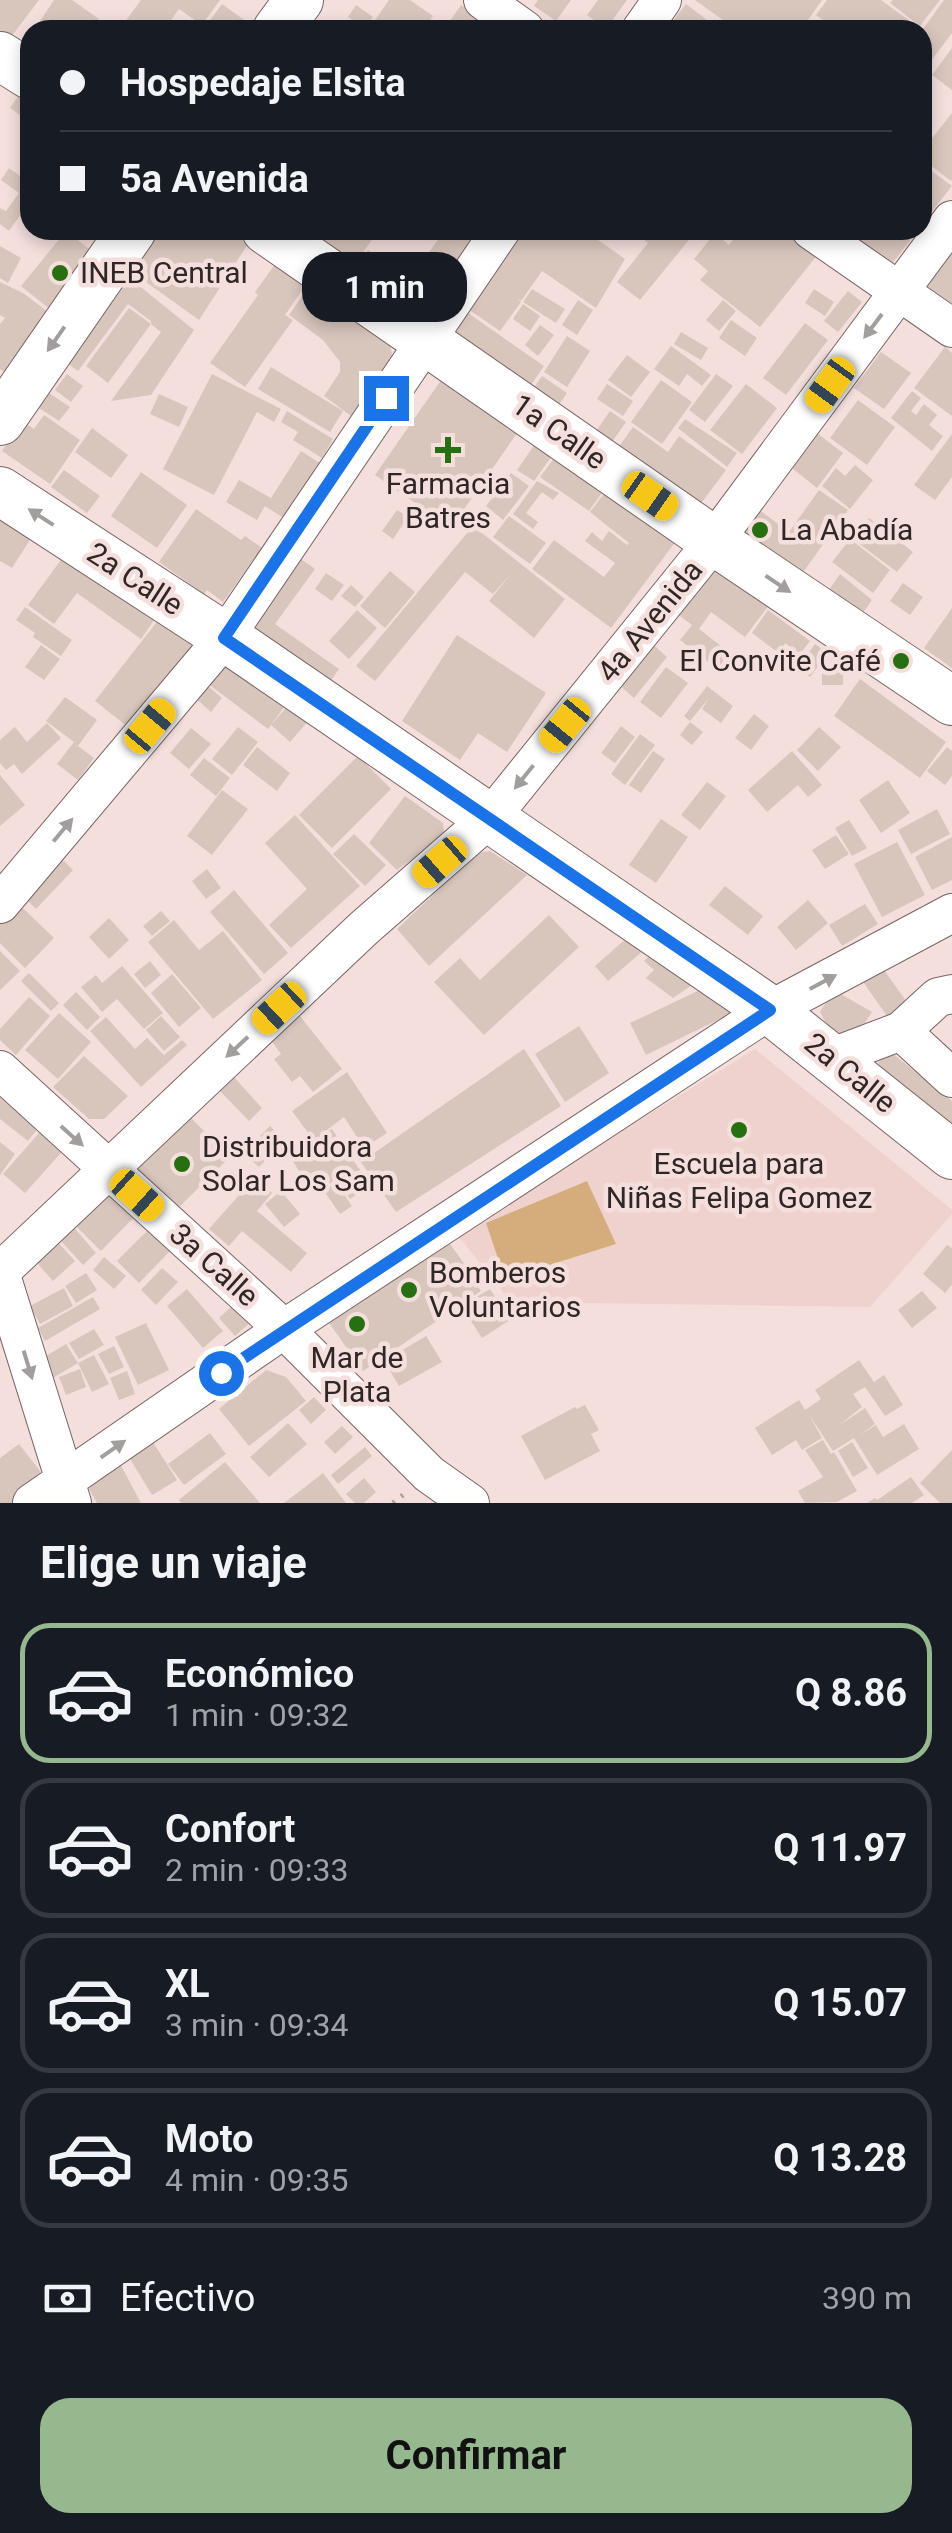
<!DOCTYPE html>
<html lang="es">
<meta charset="utf-8">
<style>
:root{--surface:#171b24;--page:#242831;--text:#f1f3f6;--muted:#9ea1a6;--line:#363941;--accent:#96b88f}
body{margin:0;font-family:Roboto,sans-serif;background:var(--page);color:var(--text);height:100vh;display:flex;flex-direction:column;font-size:38px;white-space:nowrap}
*{box-sizing:border-box;margin:0}
p{font-size:32px;color:var(--muted)}
.icon{flex:none;width:55px;height:55px;fill:none;stroke:currentColor;stroke-width:2;stroke-linecap:round;stroke-linejoin:round}
.map{position:relative;height:1503px;overflow:hidden}
.drawer{display:flex;flex-direction:column;background:var(--surface);flex:1}
.drawer>*{flex:none}
.hud{position:absolute;left:20px;top:20px;width:912px;height:220px;border-radius:30px;box-shadow:0 5px 15px #0003;display:grid;align-content:center;height:220px;padding:0 40px;background:var(--surface)}
.end{position:absolute;width:45px;height:45px;margin:-22px;border:12px solid #1a73e8;background:#fff;box-shadow:0 0 0 5px #fff}
.from{border-radius:50%}
.bubble{position:absolute;height:70px;border-radius:30px;background:var(--surface);box-shadow:0 5px 15px #0003;font-size:32px;font-weight:700;line-height:70px;text-align:center}
.car{position:absolute;width:30px;height:60px;margin:-30px -15px;border-radius:12px;box-shadow:0 0 8px 2px #0007;background:linear-gradient(#f5c518 24%,#345 0 40%,#f5c518 0 76%,#345 0 86%,#f5c518 0)}
.hud b{display:flex;align-items:center;gap:35px;height:95px;font-size:38px}
.hud b+b{border-top:2px solid var(--line)}
.hud i{width:25px;height:25px;background:var(--text)}
ul{padding:0;list-style:none}
li{display:flex;align-items:center;gap:30px;height:140px;margin:0 20px 15px;padding:0 20px;border:5px solid var(--line);border-radius:30px}
li div{flex:1}
li b{display:block;font-size:38px}
li em{font-style:normal;font-weight:700}
li.selected{border-color:var(--accent)}
li>.icon{width:90px;height:90px;stroke-width:1.5}
h2{padding:0 40px;font-size:45px;line-height:120px}
.pay{display:flex;align-items:center;gap:25px;height:110px;padding:0 40px;font-size:38px}
.pay p{margin-inline-start:auto}
.button{display:flex;gap:20px;margin-top:auto;padding:20px 40px}
.button a{flex:1;height:115px;border-radius:30px;background:var(--accent);color:#111;font-size:40px;font-weight:700;line-height:115px;text-align:center}
.map>svg:first-child{display:block}
</style>
<div class="map">
<svg width="952" height="1503" viewBox="0 0 952 1503">
<rect width="100%" height="100%" fill="#f4dfdc"/>
<!-- built -->
<path fill="#efd2ce" d="M755 1049 952 1210V1214L870 1307 511 1302 456 1233Z"/>
<!-- green -->
<path fill="#d5ad7c" d="M587 1181 616 1244 505 1279 486 1223Z"/>
<!-- building -->
<path fill="#d8c6bd" d="M0 0H39L5 45 0 41Z
M54 0H72L99 19 92 30H34Z
M141 0H220L202 25 179 9 164 30H119Z
M389 0H410L433 16 423 30H368Z
M538 0H571L556 21 534 6Z
M598 0H627L606 29 587 15Z
M695 0H822L801 30H737Z
M827 0H881L922 30H836L816 15Z
M893 0H940L920 26 890 3Z
M944 0H952V33L922 73V30L926 32 923 29Z
M222 4 258 30H203Z
M686 4 720 30H666Z
M356 5 373 17 364 29 348 17Z
M461 5 494 28 492 30H448L453 23 450 21Z
M952 48V90L932 75Z
M21 92 30 98V122L10 108Z
M952 113V179L951 181 922 159V151Z
M30 161V201L9 231 0 224V208L6 211 19 193 1 180 9 168 20 176Z
M922 164 952 186 922 224Z
M952 224V313L909 280Z
M148 230H228L248 244 199 320 121 264Z
M282 230 334 231 379 230 346 276Z
M445 230H473L486 239 454 285 422 262Z
M518 230H536L546 237 550 230H584L625 259 596 308 542 271 521 301 515 297 521 302 500 331 465 307Z
M632 230H697L640 300 617 282 648 243Z
M729 230H788L818 254 760 327 700 280 708 271 694 259 715 233 729 245 736 236Z
M867 230H918L891 265 859 241Z
M66 231 97 255 52 311 21 286Z
M0 246 21 258 8 283 0 278Z
M368 250 405 276 410 269 447 294 425 326 350 275Z
M276 263 306 285 285 315 293 320 245 387 210 363 258 295 255 292Z
M117 268 194 330 151 395 111 401 161 332 151 324 108 383 86 366 129 308 151 324V321L128 304 78 371 53 353Z
M0 282 23 293 52 315 7 374 0 369V324L5 318 0 315Z
M309 286 389 343 392 353 391 364 355 419 324 396 340 372V362L323 340 289 315Z
M532 289 565 309 556 323 523 302Z
M814 289 834 302 825 316 805 303Z
M848 291 862 302 838 332 824 321Z
M578 300 593 310 577 335 562 325Z
M723 300 736 311 719 331 706 320Z
M523 304 540 316 530 331 513 319Z
M468 313 544 366 527 391 451 337Z
M731 320 757 338 745 356 719 338Z
M805 323 828 340 786 395 763 378Z
M540 325 554 335 538 356 525 345Z
M681 332 708 348 701 360 674 344Z
M567 336 590 351 567 387 544 372Z
M671 346 711 375 702 386 687 374 679 386 654 369Z
M945 347 952 353V416L914 388Z
M881 352 911 373 884 409 854 388Z
M627 355 650 372 631 397 608 380Z
M271 367 343 411 330 432 258 389Z
M446 373 522 426 451 528 375 475Z
M67 374 83 386 71 402 55 390Z
M212 374 281 409 274 422 257 412 214 495 163 469Z
M716 374 733 386 705 422 689 410Z
M542 376 567 393 553 413 528 396Z
M661 380 692 402 662 444 631 422Z
M607 384 633 401 623 416 597 399Z
M746 384 777 408 742 454 710 430Z
M912 391 921 398 911 411 916 415 924 404 937 415 929 425 943 436 932 451 891 418Z
M49 393 70 407 59 421 39 408Z
M159 394 188 407 179 427 150 414Z
M858 400 895 427 867 465 830 438Z
M287 411 333 439 322 458 293 440 298 432 281 422Z
M610 411 626 422 612 442 596 431Z
M44 415 80 440 50 484 2 451 22 421 34 429Z
M685 419 737 453 727 467 678 428Z
M804 423 843 453 817 488 778 457Z
M633 427 668 452 679 436 726 470 699 506 618 448Z
M92 428 128 455 111 478 75 452Z
M952 434V477L935 500 914 485Z
M540 437 557 449 534 481 517 470Z
M563 446 610 482 589 511 540 477Z
M301 451 323 465 288 521 265 506 257 520 226 502 239 480 271 498Z
M855 465 873 480 850 509 822 486 836 468 845 476Z
M64 470 100 496 87 513 51 487Z
M141 472 187 505 157 548 111 516Z
M511 473 529 486 503 520 486 506Z
M537 481 559 493 553 500 542 492 526 513 538 522 533 529 513 514Z
M614 481 682 533 611 628 532 569 554 540 604 577 615 563 585 541 592 532 602 541 609 531 627 545 629 543 590 512Z
M819 490 848 510 796 582 725 530 747 501 789 532Z
M196 509 241 540 245 536 262 548 223 602 207 590 204 594 159 562Z
M397 510 408 517 393 539 382 531Z
M509 516 546 543 530 564 493 537Z
M869 518 913 552 897 572 853 539Z
M0 519 40 524 12 568 0 561Z
M473 526 565 599 534 638 489 601 511 574 493 594 465 572 375 681 356 666Z
M850 539 890 570 873 593 832 562Z
M74 542 164 606 141 639 77 593 54 624 28 605Z
M297 556 315 569 275 624 339 669 327 686 246 628Z
M709 561 769 605 745 637 711 612 699 629 738 659 725 675 680 640 692 625 672 610Z
M390 571 415 592 385 628 360 606Z
M326 573 344 585 332 601 315 589Z
M840 574 872 600 860 617 824 597Z
M903 583 923 597 910 615 890 601Z
M351 585 364 597 355 607 341 596Z
M25 607 72 640 61 656 33 637 35 633 16 620Z
M952 608V668L924 648Z
M357 610 377 628 349 659 329 641Z
M768 610 810 641 800 654 785 643 784 646 798 657 793 664 752 633Z
M163 614 201 644 133 731 95 701Z
M457 635 546 693 507 752 478 733 460 760 402 721Z
M650 642 667 657 634 698 617 683Z
M815 644 828 653 810 677 797 668Z
M41 645 60 659 44 680 25 667Z
M225 651 290 699 268 729 203 680Z
M666 667 688 683 661 718 640 702Z
M822 668H843V685H822Z
M860 679 946 742 920 778 834 716Z
M202 681 222 698 211 712 191 694Z
M707 686 733 706 721 723 702 709 709 698 690 721 684 716Z
M65 697 97 720 78 746 94 758 78 780 57 764 74 742 46 721Z
M291 702 310 719 290 742 271 725Z
M754 714 769 726 751 750 735 738Z
M690 722 703 732 692 745 680 735Z
M47 723 61 738 22 774 14 764 6 770 0 763V740L15 727 27 742Z
M621 726 635 737 615 763 601 753Z
M238 727 258 742 232 775 212 759Z
M819 727 841 747 818 771 797 750Z
M191 728 211 744 189 769 170 753Z
M640 734 655 745 625 785 611 774Z
M257 747 290 773 277 791 243 765Z
M947 747 952 751V776L945 785 927 771Z
M653 751 665 759 641 793 629 785Z
M792 751 822 785 808 797 798 785 767 812 748 790Z
M358 756 391 789 332 848 299 815Z
M204 758 230 778 216 796 190 775Z
M0 775 25 805 0 826Z
M888 780 910 813 881 833 859 800Z
M707 782 726 796 700 830 681 815Z
M222 790 248 809 212 855 187 836Z
M405 796 443 823 444 836 397 870 369 843Z
M937 809 950 834 911 854 898 830Z
M295 815 360 886 291 948 269 925 307 889 265 843Z
M661 819 688 837 656 883 629 865Z
M849 820 867 848 852 856 835 828Z
M354 834 386 865 365 886 333 854Z
M836 835 849 854 825 869 812 850Z
M952 837V880L932 890 915 857Z
M897 842 925 895 882 917 854 864Z
M51 848 73 870 36 909 14 887Z
M490 851 527 875 429 966 397 929 477 853Z
M207 869 221 888 206 899 192 881Z
M725 886 763 916 748 935 709 905Z
M234 890 288 953 264 974 210 912Z
M6 892 54 938 25 968 0 943V898Z
M808 900 828 923 796 950 777 927Z
M865 904 878 924 842 946 829 925Z
M161 911 170 921 152 936 143 926Z
M549 915 579 947 484 1035 434 982 460 958 480 980Z
M109 918 129 940 109 959 89 937Z
M174 920 199 950 223 931 262 980 213 1019 148 942Z
M638 928 651 944 608 981 595 966Z
M658 946 705 976 673 998 646 978 654 970 644 961Z
M0 951 20 971 0 990Z
M874 956 914 1012 894 1026 854 969Z
M150 961 161 975 145 988 134 974Z
M122 966 163 1013 144 1029 117 999 102 1012 81 987 96 975 102 983Z
M29 973 59 1003 51 1011 21 981Z
M172 974 201 1008 179 1027 151 993Z
M719 981 734 1012 646 1055 630 1023Z
M834 990 872 1012 851 1045 832 1034 820 1012Z
M76 992 100 1017 87 1030 63 1005Z
M29 997 50 1016 16 1055 0 1040V1029Z
M59 1013 91 1042 58 1079 25 1050Z
M161 1016 180 1037 164 1051 146 1030Z
M300 1016 342 1069 313 1092 300 1076 292 1082 274 1059 281 1054 270 1039Z
M106 1017 135 1049 147 1038 164 1055 182 1040 187 1045 141 1087 90 1031Z
M579 1026 609 1073 565 1102 535 1054Z
M524 1049 561 1106 396 1212 361 1162Z
M888 1050 952 1101V1136L871 1072Z
M84 1056 128 1096 104 1119H89L53 1087Z
M347 1072 387 1133 364 1148 344 1117 319 1136 332 1129 370 1185 350 1199 336 1179 327 1185 319 1174 307 1183 290 1157 314 1141 292 1111Z
M233 1076 262 1108 249 1121 219 1090Z
M0 1084 45 1119 28 1141 0 1119Z
M190 1117 230 1157 174 1212 135 1172Z
M46 1125 68 1145 25 1193 3 1174Z
M270 1126 284 1141 259 1167 244 1153Z
M0 1142 15 1154 0 1175Z
M254 1178 272 1193 257 1211 307 1253 291 1272 242 1231 229 1246 209 1229Z
M113 1180 142 1209 101 1251 72 1222Z
M336 1183 352 1206 340 1214 324 1191Z
M281 1191 300 1214 284 1227 265 1204Z
M63 1215 96 1253 83 1265 49 1228Z
M149 1229 171 1250 139 1283 117 1261Z
M53 1237 75 1261 53 1281 31 1256Z
M445 1237 468 1269 445 1285 468 1271 481 1291 363 1371 327 1320Z
M947 1245 952 1248V1285L945 1293 923 1274Z
M104 1257 126 1276 114 1289 93 1270Z
M162 1268 178 1282 156 1305 141 1290Z
M86 1273 97 1290 76 1303 65 1286Z
M64 1288 73 1306 40 1324 30 1306Z
M187 1289 223 1331 203 1348 167 1306Z
M490 1289 510 1320 482 1338 461 1306Z
M922 1291 937 1308 912 1328 898 1310Z
M244 1295 260 1314 235 1336 219 1318Z
M93 1297 100 1309 45 1341 38 1328Z
M146 1323 169 1370 138 1385 115 1337Z
M94 1329 104 1345 79 1359 69 1343Z
M426 1336 442 1362 399 1386 384 1361Z
M66 1344 78 1363 94 1355 109 1384 92 1392 78 1363 53 1378 41 1359Z
M114 1346 124 1367 109 1374 98 1354Z
M859 1360 874 1382 884 1375 903 1405 885 1416 865 1387 853 1394 862 1407 838 1426 865 1408 875 1424 860 1435 876 1425 883 1437 904 1424 919 1449 877 1475 854 1438 833 1451 808 1413 822 1438 802 1450 796 1440 772 1455 755 1428 799 1400 805 1410 821 1399 815 1390Z
M80 1369 86 1387 66 1395 59 1377Z
M266 1370 286 1377 306 1401 249 1446 219 1409Z
M127 1371 135 1394 119 1400 110 1378Z
M314 1397 326 1410 311 1424 299 1410Z
M585 1405 599 1430 591 1434 600 1451 545 1480 521 1436 575 1407 577 1409Z
M288 1423 307 1444 269 1477 250 1457Z
M342 1426 353 1437 335 1454 324 1442Z
M210 1433 226 1454 184 1485 168 1464Z
M151 1439 177 1480 152 1495 127 1454Z
M823 1440 831 1454 834 1452 857 1491 837 1502 805 1503 798 1491 823 1477 805 1450Z
M852 1442 868 1468 853 1477 838 1451Z
M19 1444 40 1471 39 1483 13 1503H0V1458Z
M365 1447 372 1456 338 1484 331 1475Z
M952 1450V1503H940L920 1483Z
M117 1458 141 1503H97L82 1476Z
M225 1462 260 1503H181L179 1500Z
M323 1473 346 1503H284L296 1494Z
M911 1477 924 1495 912 1503H867L875 1498 877 1500Z
M364 1478 376 1492 364 1503H355L346 1494Z"/>
<g fill="none" stroke-linecap="round" stroke-linejoin="round">
<!-- minor casing -->
<g stroke="#776563" stroke-width="40">
<path id="minor" d="M483 0 525 30
M641 30 662 0
M811 230 952 328
M0 904 225 637 501 230
M901 1031 952 1078
M830 1058 901 1031 938 997 952 994
M0 1070 284 1329 429 1474 470 1503
M0 1272 364 928 491 817 714 541 952 220
M0 1272 72 1503
M32 1503 284 1329 770 1010 952 913"/>
</g>
<!-- major casing -->
<g stroke="#776563" stroke-width="50">
<path id="major" d="M277 30 299 0
M0 56 30 75
M266 230 714 541 952 701
M0 421 132 230
M0 491 225 637 770 1010 952 1155"/>
</g>
<!-- path -->
<path stroke="#af9f9d" stroke-width="5" stroke-dasharray="2.5 8" stroke-linecap="butt" d="M393 1503 403 1495"/>
<!-- minor -->
<use href="#minor" stroke="#fff" stroke-width="38"/>
<!-- major -->
<use href="#major" stroke="#fff" stroke-width="48"/>
</g>
<!-- one-way arrows -->
<defs><path id="oneway-solid" d="M-6-.8H1V-3.2L6.5 0L1 3.2V.8H-6Z" transform="scale(2.5)"/></defs>
<g fill="#a19e9d">
<use href="#oneway-solid" transform="translate(873 326) rotate(127)"/>
<use href="#oneway-solid" transform="translate(56 339) rotate(125)"/>
<use href="#oneway-solid" transform="translate(41 517) rotate(-147)"/>
<use href="#oneway-solid" transform="translate(778 584) rotate(34)"/>
<use href="#oneway-solid" transform="translate(524 777) rotate(129)"/>
<use href="#oneway-solid" transform="translate(63 830) rotate(-50)"/>
<use href="#oneway-solid" transform="translate(823 982) rotate(-28)"/>
<use href="#oneway-solid" transform="translate(237 1047) rotate(137)"/>
<use href="#oneway-solid" transform="translate(72 1136) rotate(42)"/>
<use href="#oneway-solid" transform="translate(28 1365) rotate(73)"/>
<use href="#oneway-solid" transform="translate(113 1449) rotate(-35)"/>
</g>
<g fill="none" stroke-linecap="round" stroke-linejoin="round">
<!-- route -->
<path stroke="#1a73e8" stroke-width="12" d="M221 1373 770 1010 224 638 386 398"/>
</g>
<!-- markers -->
<g fill="#277011" stroke="#f4dfdc" stroke-width="4">
<circle cx="60" cy="273" r="10"/>
<path d="M443 435h10v10h10v10h-10v10h-10v-10h-10v-10h10z"/>
<circle cx="760" cy="530" r="10"/>
<circle cx="901" cy="661" r="10"/>
<circle cx="739" cy="1130" r="10"/>
<circle cx="182" cy="1164" r="10"/>
<circle cx="409" cy="1290" r="10"/>
<circle cx="357" cy="1324" r="10"/>
</g>
<g text-anchor="middle" stroke-width="9" stroke-linejoin="round" paint-order="stroke">
<!-- poi labels -->
<g font-size="30" fill="#2f2726" stroke="#f4dfdc" text-anchor="start">
<text x="80" y="283">INEB Central</text>
<text x="448" y="494" text-anchor="middle">Farmacia<tspan x="448" dy="34">Batres</tspan></text>
<text x="780" y="540">La Abadía</text>
<text x="881" y="671" text-anchor="end">El Convite Café</text>
<text x="202" y="1157">Distribuidora<tspan x="202" dy="34">Solar Los Sam</tspan></text>
<text x="739" y="1174" text-anchor="middle">Escuela para<tspan x="739" dy="34">Niñas Felipa Gomez</tspan></text>
<text x="429" y="1283">Bomberos<tspan x="429" dy="34">Voluntarios</tspan></text>
<text x="357" y="1368" text-anchor="middle">Mar de<tspan x="357" dy="34">Plata</tspan></text>
</g>
<!-- street labels -->
<g font-size="30" fill="#2f2726" stroke="#f4dfdc">
<text transform="translate(559 432) rotate(35)" y="10">1a Calle</text>
<text transform="translate(135 579) rotate(33)" y="10">2a Calle</text>
<text transform="translate(650 621) rotate(-51)" y="10">4a Avenida</text>
<text transform="translate(850 1073) rotate(39)" y="10">2a Calle</text>
<text transform="translate(214 1265) rotate(42)" y="10">3a Calle</text>
</g>
</g>
</svg>
<i class="end from" style="left:221px;top:1373px"></i>
<i class="end" style="left:386px;top:398px"></i>
<div class="bubble" style="left:302px;top:252px;width:165px">1 min</div>
<i class="car" style="left:830px;top:385px;rotate:216deg"></i>
<i class="car" style="left:650px;top:496px;rotate:125deg"></i>
<i class="car" style="left:565px;top:725px;rotate:219deg"></i>
<i class="car" style="left:150px;top:726px;rotate:40deg"></i>
<i class="car" style="left:440px;top:862px;rotate:229deg"></i>
<i class="car" style="left:279px;top:1008px;rotate:227deg"></i>
<i class="car" style="left:137px;top:1195px;rotate:132deg"></i>
<div class="hud">
<b><i class="from"></i>Hospedaje Elsita</b>
<b><i></i>5a Avenida</b>
</div>
</div>
<section class="drawer">
<h2>Elige un viaje</h2>
<ul>
<li class="selected"><svg class="icon" aria-label="car" viewBox="0 0 24 24"><path d="M5 17H2v-5l4-1 3-4h7l3 4 3 1v5h-3M9 17h6M6 11h13"/><circle cx="7" cy="17" r="2"/><circle cx="17" cy="17" r="2"/></svg><div><b>Económico</b><p>1 min · 09:32</p></div><em>Q 8.86</em></li>
<li><svg class="icon" aria-label="car" viewBox="0 0 24 24"><path d="M5 17H2v-5l4-1 3-4h7l3 4 3 1v5h-3M9 17h6M6 11h13"/><circle cx="7" cy="17" r="2"/><circle cx="17" cy="17" r="2"/></svg><div><b>Confort</b><p>2 min · 09:33</p></div><em>Q 11.97</em></li>
<li><svg class="icon" aria-label="car" viewBox="0 0 24 24"><path d="M5 17H2v-5l4-1 3-4h7l3 4 3 1v5h-3M9 17h6M6 11h13"/><circle cx="7" cy="17" r="2"/><circle cx="17" cy="17" r="2"/></svg><div><b>XL</b><p>3 min · 09:34</p></div><em>Q 15.07</em></li>
<li><svg class="icon" aria-label="car" viewBox="0 0 24 24"><path d="M5 17H2v-5l4-1 3-4h7l3 4 3 1v5h-3M9 17h6M6 11h13"/><circle cx="7" cy="17" r="2"/><circle cx="17" cy="17" r="2"/></svg><div><b>Moto</b><p>4 min · 09:35</p></div><em>Q 13.28</em></li>
</ul>
<div class="pay"><svg class="icon" aria-label="cash" viewBox="0 0 24 24"><path d="M3 7h18v10H3z"/><circle cx="12" cy="12" r="2"/></svg>Efectivo<p>390 m</p></div>
<div class="button"><a>Confirmar</a></div>
</section>
